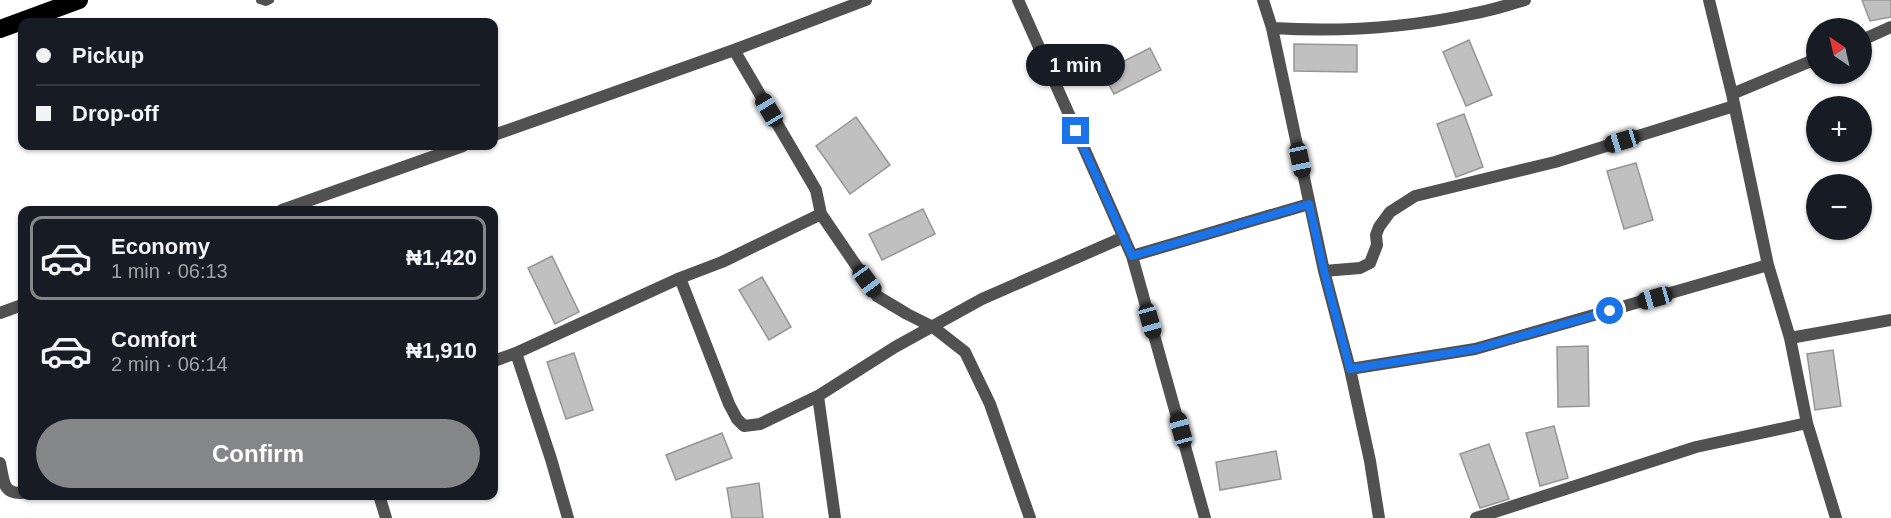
<!DOCTYPE html>
<meta charset="utf-8">
<style>
:root{--surface:#171b24;--page:#242831;--text:#f1f3f6;--muted:#9ea1a6;--line:#363941;--accent:#858687}
body{margin:0;font-family:Arial,sans-serif;background:var(--page);color:var(--text);height:100vh;display:flex;flex-direction:column;font-size:22px;white-space:nowrap}
*{box-sizing:border-box;margin:0}
p{font-size:20px;color:var(--muted)}
.icon{flex:none;width:33px;height:33px;fill:none;stroke:currentColor;stroke-width:2;stroke-linecap:round;stroke-linejoin:round}
.map{position:relative;flex:1;overflow:hidden}
.side{position:absolute;left:18px;top:206px;width:480px;height:294px;display:flex;flex-direction:column;background:var(--surface);border-radius:12px;box-shadow:0 2px 4px #0004}
.side>*{flex:none}
.banner{position:absolute;left:18px;top:18px;width:480px;height:132px;border-radius:12px;box-shadow:0 2px 4px #0004;display:grid;align-content:center;height:132px;padding:0 18px;background:var(--surface)}
.needle{width:39px;rotate:326deg}
.controls{position:absolute;left:1806px;top:18px;display:grid;gap:12px}
.controls a{display:grid;place-items:center;width:66px;height:66px;border-radius:50%;background:var(--surface);box-shadow:0 2px 4px #0004;font-size:30px}
.end{position:absolute;width:27px;height:27px;margin:-14px;border:8px solid #1a73e8;background:#fff;box-shadow:0 0 0 3px #fff}
.from{border-radius:50%}
.bubble{position:absolute;height:42px;border-radius:21px;background:var(--surface);box-shadow:0 2px 4px #0004;font-size:20px;font-weight:700;line-height:42px;text-align:center}
.car{position:absolute;width:18px;height:36px;margin:-18px -9px;border-radius:8px;box-shadow:0 0 4px 2px #0007;background:linear-gradient(#222 24%,#8ab4d8 0 40%,#222 0 76%,#8ab4d8 0 86%,#222 0)}
.banner b{display:flex;align-items:center;gap:21px;height:57px;font-size:22px}
.banner b+b{border-top:2px solid var(--line)}
.banner i{width:15px;height:15px;background:var(--text)}
ul{padding:10px 0 0;list-style:none}
li{display:flex;align-items:center;gap:18px;height:84px;margin:0 12px 9px;padding:0 6px;border:3px solid transparent;border-radius:12px}
li div{flex:1}
li b{display:block;font-size:22px}
li em{font-style:normal;font-weight:700}
li.selected{border-color:var(--accent)}
li>.icon{width:54px;height:54px;stroke-width:1.5}
.cta{display:flex;gap:12px;margin-top:auto;padding:12px 18px}
.cta a{flex:1;height:69px;border-radius:36px;background:var(--accent);color:#fff;font-size:24px;font-weight:700;line-height:69px;text-align:center}
.map>svg:first-child{display:block}
</style>
<div class="map">
<svg width="1891" height="518" viewBox="0 0 1891 518">
<rect width="100%" height="100%" fill="#fff"/>
<!-- building -->
<path fill="#c0c0c0" stroke="#959595" stroke-width="1.5" d="M1862 0H1891V17L1870 21Z
M1469 40 1492 95 1466 106 1443 52Z
M1294 44 1357 45V72L1294 71Z
M1150 48 1161 70 1114 94 1102 72Z
M1464 114 1483 167 1456 177 1437 124Z
M856 117 890 165 850 194 816 146Z
M1636 163 1653 220 1624 229 1607 171Z
M923 209 935 234 882 260 869 234Z
M552 256 579 312 555 324 528 268Z
M762 277 791 327 769 340 739 290Z
M1588 346 1589 406 1558 407 1557 347Z
M1833 350 1841 406 1815 410 1807 354Z
M574 353 593 410 566 419 547 362Z
M1554 426 1568 478 1540 486 1526 433Z
M722 433 732 458 676 480 666 455Z
M1489 444 1509 499 1480 508 1460 454Z
M1276 451 1281 479 1220 490 1216 462Z
M759 483 763 518H732L727 488Z"/>
<g fill="none" stroke-linecap="round" stroke-linejoin="round">
<!-- lane -->
<path stroke="#515151" stroke-width="8" d="M260 0 266 2 270 0"/>
<!-- street -->
<path stroke="#515151" stroke-width="12" d="M1018 0 1132 256 1205 518
M1263 0 1272 28 1324 271 1350 369 1370 461 1379 518
M1709 0 1732 94 1768 265 1790 338 1807 423 1836 518
M1272 28C1338 32 1406 28 1471 14 1489 11 1507 5 1525 0
M1862 40 1891 27
M734 50 816 190 821 214 877 296 907 314 933 327 965 352 990 404 1030 518
M1732 94 1816 59
M494 135 734 50 866 0
M282 210 463 146
M1132 256 1309 204
M1324 271 1360 268 1370 263 1377 245 1376 235 1379 227 1390 212 1415 196 1555 162 1734 106
M680 278 729 404 737 419 744 426 760 424 818 396 895 347 982 299 1124 237
M0 313 22 305
M1790 338 1891 320
M516 353 551 459 568 518
M494 361 516 353 680 278 722 262 821 214
M1350 369 1475 349 1768 265
M818 396 835 518
M0 463C4 480 2 494 22 493
M379 495 386 518
M1476 518 1696 447 1807 423"/>
<!-- highway -->
<path stroke="#000" stroke-width="18" d="M0 29 79 0"/>
</g>
<g fill="none" stroke-linecap="round" stroke-linejoin="round">
<!-- route -->
<path stroke="#1a73e8" stroke-width="8" d="M1076 131 1132 256 1309 204 1324 271 1350 369 1475 349 1610 311"/>
</g>
</svg>
<div class="controls">
<a><svg class="needle" viewBox="-14 -14 28 28"><path d="M0-13l5 13h-10z" fill="#e53935"/><path d="M0 13l5-13h-10z" fill="#9ea1a6"/></svg></a>
<a>+</a>
<a>−</a>
</div>
<i class="end from" style="left:1610px;top:311px"></i>
<i class="end" style="left:1076px;top:131px"></i>
<div class="bubble" style="left:1026px;top:44px;width:99px">1 min</div>
<i class="car" style="left:769px;top:110px;rotate:329deg"></i>
<i class="car" style="left:1622px;top:141px;rotate:253deg"></i>
<i class="car" style="left:1300px;top:160px;rotate:168deg"></i>
<i class="car" style="left:867px;top:281px;rotate:144deg"></i>
<i class="car" style="left:1655px;top:298px;rotate:254deg"></i>
<i class="car" style="left:1150px;top:321px;rotate:164deg"></i>
<i class="car" style="left:1181px;top:430px;rotate:345deg"></i>
<div class="banner">
<b><i class="from"></i>Pickup</b>
<b><i></i>Drop-off</b>
</div>
<section class="side">
<ul>
<li class="selected"><svg class="icon" aria-label="car" viewBox="0 0 24 24"><path d="M5 17H2v-5l4-1 3-4h7l3 4 3 1v5h-3M9 17h6M6 11h13"/><circle cx="7" cy="17" r="2"/><circle cx="17" cy="17" r="2"/></svg><div><b>Economy</b><p>1 min · 06:13</p></div><em>₦1,420</em></li>
<li><svg class="icon" aria-label="car" viewBox="0 0 24 24"><path d="M5 17H2v-5l4-1 3-4h7l3 4 3 1v5h-3M9 17h6M6 11h13"/><circle cx="7" cy="17" r="2"/><circle cx="17" cy="17" r="2"/></svg><div><b>Comfort</b><p>2 min · 06:14</p></div><em>₦1,910</em></li>
</ul>
<div class="cta"><a>Confirm</a></div>
</section>
</div>
